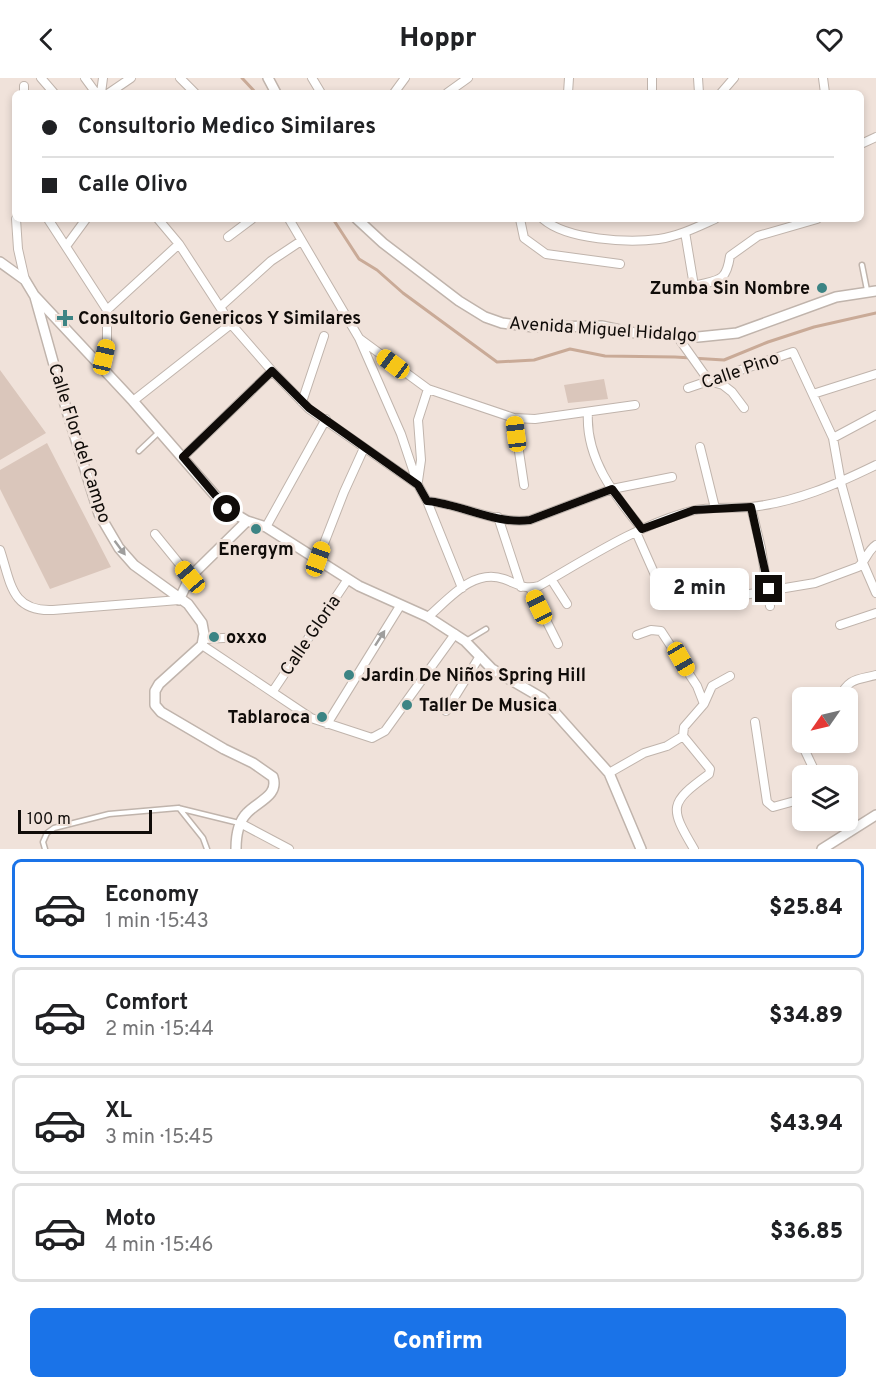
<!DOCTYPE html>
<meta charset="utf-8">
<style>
:root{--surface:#fff;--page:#f6f6f6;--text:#202124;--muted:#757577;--line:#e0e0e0;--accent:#1a73e8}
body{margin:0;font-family:Overpass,sans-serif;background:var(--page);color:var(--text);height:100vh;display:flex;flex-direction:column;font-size:22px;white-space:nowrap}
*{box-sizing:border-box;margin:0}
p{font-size:20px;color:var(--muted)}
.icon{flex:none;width:33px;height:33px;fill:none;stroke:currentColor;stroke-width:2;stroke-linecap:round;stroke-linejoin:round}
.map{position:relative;height:771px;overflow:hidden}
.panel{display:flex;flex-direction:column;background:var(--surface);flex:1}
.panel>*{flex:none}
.banner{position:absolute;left:12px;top:12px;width:852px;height:132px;border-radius:9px;box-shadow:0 3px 9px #0003;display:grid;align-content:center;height:132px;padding:0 30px;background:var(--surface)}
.needle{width:39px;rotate:236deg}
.buttons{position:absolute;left:792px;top:609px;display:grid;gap:12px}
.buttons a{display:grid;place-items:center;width:66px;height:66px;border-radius:9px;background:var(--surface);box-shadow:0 3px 9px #0003;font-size:30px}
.scale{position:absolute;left:18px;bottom:15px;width:134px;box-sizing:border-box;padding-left:6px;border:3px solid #100c09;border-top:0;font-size:16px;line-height:21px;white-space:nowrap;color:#100c09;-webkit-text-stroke:4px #f0e2da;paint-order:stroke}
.end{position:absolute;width:27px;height:27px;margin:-14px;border:8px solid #100c09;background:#fff;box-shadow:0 0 0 3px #fff}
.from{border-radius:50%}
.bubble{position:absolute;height:42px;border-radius:9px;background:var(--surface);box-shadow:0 3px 9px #0003;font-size:20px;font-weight:800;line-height:42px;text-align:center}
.car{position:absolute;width:18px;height:36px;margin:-18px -9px;border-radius:8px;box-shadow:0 0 4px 2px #0007;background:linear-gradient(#f5c518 24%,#345 0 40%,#f5c518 0 76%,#345 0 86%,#f5c518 0)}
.banner b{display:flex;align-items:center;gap:21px;height:57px;font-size:22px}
.banner b+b{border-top:2px solid var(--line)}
.banner i{width:15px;height:15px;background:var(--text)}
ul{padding:10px 0 0;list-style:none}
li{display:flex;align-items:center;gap:18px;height:99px;margin:0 12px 9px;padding:0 18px;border:3px solid var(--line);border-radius:9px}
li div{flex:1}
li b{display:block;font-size:22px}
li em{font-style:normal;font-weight:800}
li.selected{border-color:var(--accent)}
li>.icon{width:54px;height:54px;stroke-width:1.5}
.button{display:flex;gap:12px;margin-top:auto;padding:12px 30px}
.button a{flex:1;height:69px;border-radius:9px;background:var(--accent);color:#fff;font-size:24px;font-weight:800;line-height:69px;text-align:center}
header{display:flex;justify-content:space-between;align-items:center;height:78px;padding:0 30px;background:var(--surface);font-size:27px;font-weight:800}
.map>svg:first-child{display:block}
</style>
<header><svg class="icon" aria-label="back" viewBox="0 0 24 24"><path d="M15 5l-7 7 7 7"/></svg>Hoppr<svg class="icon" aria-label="heart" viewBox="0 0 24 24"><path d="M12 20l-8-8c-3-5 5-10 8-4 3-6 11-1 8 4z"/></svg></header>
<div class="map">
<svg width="876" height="771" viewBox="0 0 876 771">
<rect width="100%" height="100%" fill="#f0e2da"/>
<!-- green -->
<path fill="#dac6bb" d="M0 292 46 355 0 382Z
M604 301 608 321 568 325 564 307Z
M47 365 111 489 50 511 0 411V392Z"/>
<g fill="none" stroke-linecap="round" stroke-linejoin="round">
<!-- stream -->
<path stroke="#c9aa97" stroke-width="3" d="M242 0 256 15
M333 141 359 181 377 192 403 215 497 284 534 282 570 271 605 278 675 279 724 282 768 264 814 249 876 235"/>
<!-- service casing -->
<g stroke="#c0b4ac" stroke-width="7">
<path id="service" d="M862 187 867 212
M139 373 158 355
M466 563 486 551
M179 730 203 760 207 771
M45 771 43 764 47 755 54 750 109 736 178 730 239 745"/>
</g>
<!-- minor casing -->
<g stroke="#c0b4ac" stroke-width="10">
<path id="minor" d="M41 0 54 15
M85 0 96 15
M180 0 195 15
M312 0 321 15
M698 0 699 15
M823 0 825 15
M24 15V8
M101 15 103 0
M109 15 131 0
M394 15 405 0
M447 15 468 0
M568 15 569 0
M652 15V0
M721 15 734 0
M861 66 876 59
M16 141 18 171 25 202
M48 141 107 232V266L104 279 99 288
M158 141 179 166 231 246 272 293 309 331 418 407
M289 141 359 260 401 356 418 407 427 423 462 510
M520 141 524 160 546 176 620 186
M543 141C567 162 628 165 659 161 679 158 697 149 715 141
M685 154 694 208C719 201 726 205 730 178L758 158 817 141
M228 159 252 141
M67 167 86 141
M220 229 271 183 301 163
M107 232 179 166
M677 258 709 303 723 307 732 314 744 330
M360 261 428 311 514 340 535 341 635 327
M688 310 793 274 833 360 841 405 863 485 876 515
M813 316 876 296
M133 323 231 246
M302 324 324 258
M588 334C585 380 614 417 642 451
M514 340 524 407
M833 360 876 337
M700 369 715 430
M183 379 272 293
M418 403 421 382 418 342 428 311
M427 423C460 426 498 447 530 442L612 411 672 399
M751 429 761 470 770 528
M498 439 521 509
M266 449 326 341
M636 454 655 497
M155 456 190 499
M0 472C11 505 11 534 53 532L179 522
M318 481 344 414 364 370
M551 501 567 526
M530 510 558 566
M720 521 815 505 858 489C866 483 867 473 876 467
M428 539C449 521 473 490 504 501 518 506 523 512 539 508 588 480 636 448 691 433 710 428 731 431 751 429 796 424 835 407 876 387
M840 547 876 535
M637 557 651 552 661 553 697 608 704 626 684 649 683 658
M204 561 242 559
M202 567 311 640 372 660 385 653 455 556
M273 613 348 501
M839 620C849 600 856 602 876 597
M704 626 712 608 730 598
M446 633 480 578
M755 644 767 724 773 729 802 721
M327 646 400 528
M802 647 798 658 817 698
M683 658 710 691 709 696C669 725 669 729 694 771
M609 695 644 675 667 668 683 658
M842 742 849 754
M240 745 289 771"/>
</g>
<!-- tertiary casing -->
<g stroke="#c0b4ac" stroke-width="12">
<path id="tertiary" d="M268 0 276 15
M357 141 383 165 459 223 485 239 502 245 534 249 602 248 635 255 698 259 737 255 836 219 876 213
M0 184 25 202 34 217 133 323 227 431 247 443 266 449 359 508 428 539 465 563 492 591 542 620 609 695 641 771
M35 219 66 330 99 436 119 470 134 487 188 526 202 545 204 556 202 567 159 606 155 613V627L161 634 224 671 253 685 273 699C279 718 258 723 247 735 238 744 236 758 236 771
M179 522 190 499 247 443
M822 771 876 737"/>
</g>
<!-- service -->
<use href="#service" stroke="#fff" stroke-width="4"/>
<!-- minor -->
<use href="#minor" stroke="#fff" stroke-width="8"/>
<!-- tertiary -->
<use href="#tertiary" stroke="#fff" stroke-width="9"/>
</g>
<!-- one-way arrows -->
<defs><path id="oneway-solid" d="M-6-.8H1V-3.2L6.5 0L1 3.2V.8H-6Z" transform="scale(1.5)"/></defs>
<g fill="#9f9e9d">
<use href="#oneway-solid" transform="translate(120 470) rotate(53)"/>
<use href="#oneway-solid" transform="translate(380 560) rotate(-57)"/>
</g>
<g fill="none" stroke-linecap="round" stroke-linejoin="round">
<!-- route -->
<path stroke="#100c09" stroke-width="8" d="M227 431 183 379 272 293 309 330 418 407 427 423C461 426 496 447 530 442L612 411 642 451 694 432 751 429 769 511"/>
</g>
<!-- markers -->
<g fill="#3c8484" stroke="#f0e2da" stroke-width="2">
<circle cx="822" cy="210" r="6"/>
<path d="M62 231h6v6h6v6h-6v6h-6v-6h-6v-6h6z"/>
<circle cx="256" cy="451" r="6"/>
<circle cx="214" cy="559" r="6"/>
<circle cx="349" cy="597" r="6"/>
<circle cx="407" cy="627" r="6"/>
<circle cx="322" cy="639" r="6"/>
</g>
<g text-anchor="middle" stroke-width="6" stroke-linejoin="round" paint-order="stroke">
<!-- poi labels -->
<g font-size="18" font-weight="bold" fill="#100c09" stroke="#f0e2da" text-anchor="start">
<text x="810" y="216" text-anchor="end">Zumba Sin Nombre</text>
<text x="78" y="246">Consultorio Genericos Y Similares</text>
<text x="256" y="477" text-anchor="middle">Energym</text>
<text x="226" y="565">oxxo</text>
<text x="361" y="603">Jardin De Niños Spring Hill</text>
<text x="419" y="633">Taller De Musica</text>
<text x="310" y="645" text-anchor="end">Tablaroca</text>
</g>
<!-- street labels -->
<g font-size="18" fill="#100c09" stroke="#f0e2da">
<text transform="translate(603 251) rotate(4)" y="6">Avenida Miguel Hidalgo</text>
<text transform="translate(740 292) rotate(-19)" y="6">Calle Pino</text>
<text transform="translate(80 365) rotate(72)" y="6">Calle Flor del Campo</text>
<text transform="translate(310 557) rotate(-56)" y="6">Calle Gloria</text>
</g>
</g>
</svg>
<div class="buttons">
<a><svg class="needle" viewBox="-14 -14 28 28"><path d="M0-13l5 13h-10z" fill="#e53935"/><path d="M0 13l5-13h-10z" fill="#757577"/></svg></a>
<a><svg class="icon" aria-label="layers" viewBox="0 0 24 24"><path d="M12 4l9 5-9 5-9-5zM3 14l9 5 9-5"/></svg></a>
</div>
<div class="scale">100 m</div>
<i class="end from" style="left:227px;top:431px"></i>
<i class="end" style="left:769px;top:511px"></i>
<div class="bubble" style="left:650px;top:490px;width:99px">2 min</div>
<i class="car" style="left:104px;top:279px;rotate:13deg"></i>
<i class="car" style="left:393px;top:286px;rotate:307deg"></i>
<i class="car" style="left:516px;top:356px;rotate:353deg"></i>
<i class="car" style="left:318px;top:481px;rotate:20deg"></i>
<i class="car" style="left:190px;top:499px;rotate:320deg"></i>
<i class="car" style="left:539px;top:529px;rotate:334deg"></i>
<i class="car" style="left:681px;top:581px;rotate:150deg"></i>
<div class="banner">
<b><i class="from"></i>Consultorio Medico Similares</b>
<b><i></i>Calle Olivo</b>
</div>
</div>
<section class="panel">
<ul>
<li class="selected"><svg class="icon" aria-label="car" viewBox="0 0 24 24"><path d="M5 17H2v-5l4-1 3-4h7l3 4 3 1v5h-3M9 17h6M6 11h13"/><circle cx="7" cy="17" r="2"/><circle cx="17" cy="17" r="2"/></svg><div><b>Economy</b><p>1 min · 15:43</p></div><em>$25.84</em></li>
<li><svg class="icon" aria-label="car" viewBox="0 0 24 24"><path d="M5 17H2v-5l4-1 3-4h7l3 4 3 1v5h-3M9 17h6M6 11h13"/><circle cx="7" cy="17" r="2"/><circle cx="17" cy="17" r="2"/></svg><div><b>Comfort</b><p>2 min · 15:44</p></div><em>$34.89</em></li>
<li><svg class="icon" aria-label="car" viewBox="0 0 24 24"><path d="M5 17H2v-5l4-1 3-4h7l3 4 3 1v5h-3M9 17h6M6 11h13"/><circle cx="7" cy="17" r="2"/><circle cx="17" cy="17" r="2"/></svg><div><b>XL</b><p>3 min · 15:45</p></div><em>$43.94</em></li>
<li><svg class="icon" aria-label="car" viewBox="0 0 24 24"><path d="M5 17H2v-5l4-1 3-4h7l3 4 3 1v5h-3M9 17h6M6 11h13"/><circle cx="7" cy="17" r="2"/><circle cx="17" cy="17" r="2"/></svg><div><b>Moto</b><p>4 min · 15:46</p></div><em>$36.85</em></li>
</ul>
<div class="button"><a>Confirm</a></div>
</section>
